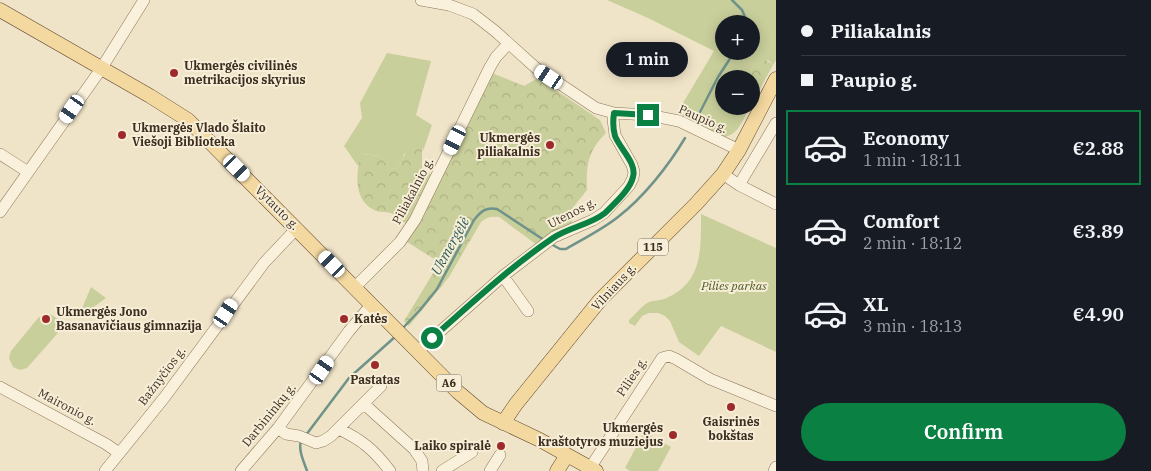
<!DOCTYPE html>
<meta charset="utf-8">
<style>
:root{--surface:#171b24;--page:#20242c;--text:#f1f3f6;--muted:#9ea1a6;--line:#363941;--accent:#0b8043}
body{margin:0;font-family:"IBM Plex Serif",serif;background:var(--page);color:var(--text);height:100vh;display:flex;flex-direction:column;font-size:19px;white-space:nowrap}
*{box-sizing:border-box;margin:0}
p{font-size:16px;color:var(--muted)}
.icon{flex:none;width:28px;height:28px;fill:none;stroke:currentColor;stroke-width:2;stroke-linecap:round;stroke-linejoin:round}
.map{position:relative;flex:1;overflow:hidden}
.panel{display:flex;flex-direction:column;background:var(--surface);width:375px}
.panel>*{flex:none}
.hud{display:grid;align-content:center;height:110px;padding:0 25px;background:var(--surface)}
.tools{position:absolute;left:715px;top:15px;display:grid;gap:10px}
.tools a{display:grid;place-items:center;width:45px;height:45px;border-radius:50%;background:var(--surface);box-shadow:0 2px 12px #0003;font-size:25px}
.end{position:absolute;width:22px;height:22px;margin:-11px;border:6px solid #0b8043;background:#fff;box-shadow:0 0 0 2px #fff}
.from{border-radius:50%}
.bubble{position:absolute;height:35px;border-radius:18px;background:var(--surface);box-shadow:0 2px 12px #0003;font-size:16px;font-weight:600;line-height:35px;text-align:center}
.car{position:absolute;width:15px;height:30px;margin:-15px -8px;border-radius:6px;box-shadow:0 0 4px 1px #0007;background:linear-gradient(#fff 24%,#345 0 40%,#fff 0 76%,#345 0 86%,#fff 0)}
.hud b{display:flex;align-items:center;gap:18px;height:48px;font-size:19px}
.hud b+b{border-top:1px solid var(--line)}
.hud i{width:12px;height:12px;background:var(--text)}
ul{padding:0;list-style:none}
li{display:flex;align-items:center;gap:15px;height:75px;margin:0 10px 8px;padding:0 15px;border:2px solid transparent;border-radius:0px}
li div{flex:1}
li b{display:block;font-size:19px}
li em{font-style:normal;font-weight:600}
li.selected{border-color:var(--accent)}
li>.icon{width:45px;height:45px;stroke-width:1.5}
.primary-button{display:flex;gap:10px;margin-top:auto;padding:10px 25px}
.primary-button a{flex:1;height:58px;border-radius:30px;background:var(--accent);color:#fff;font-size:20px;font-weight:600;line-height:58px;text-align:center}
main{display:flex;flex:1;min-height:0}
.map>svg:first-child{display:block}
</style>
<main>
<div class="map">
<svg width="776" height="471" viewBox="0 0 776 471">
<defs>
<pattern id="forest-crowns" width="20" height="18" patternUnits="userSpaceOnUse" patternTransform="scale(1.25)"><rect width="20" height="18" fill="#c9cf9b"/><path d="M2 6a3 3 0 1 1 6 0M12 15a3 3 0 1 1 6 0" fill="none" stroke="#aeb285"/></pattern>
</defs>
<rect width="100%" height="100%" fill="#f0e4c8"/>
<!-- green -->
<path fill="#c9cf9b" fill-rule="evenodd" d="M607 0H776V60L773 65 768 60 754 63 748 79H724V106H741L746 115C740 126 736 135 724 137L677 113 714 51 648 18ZM724 24H751V51H724Z
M387 53 431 61 416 115 432 125 423 151 422 147 404 154 402 161 397 169 390 168 380 156 362 154 358 166 344 146 362 118 360 103Z
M701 214 776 248V352L721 326 699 356 679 342 670 321 665 316 658 313H649L642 316 635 326 629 323V320C635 315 642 305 649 302 654 300 659 301 664 299 703 284 701 249 701 214Z
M91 287 106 298 83 315 80 313Z
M49 314C59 317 62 325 57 334L27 368 20 370 13 367 9 358 11 351 38 318 43 315Z
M644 432 671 447 658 471H630L625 468Z"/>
<!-- forest -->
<path fill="url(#forest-crowns)" d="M763 58 773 65 751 105V79H748L754 63Z
M492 73 524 86 538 78 600 120 606 133C588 151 586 165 587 190L571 210 572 226 537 245 499 217C491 216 487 217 481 222L449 277 409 326 404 321 438 265 434 259 404 240 412 229C406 225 400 218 393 214 387 211 380 213 374 210 353 200 356 172 361 154L380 156 390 168 397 169C405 158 403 150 417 144L422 147V168L426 172 440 179Z"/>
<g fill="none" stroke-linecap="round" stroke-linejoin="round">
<!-- stream -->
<path stroke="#6f938a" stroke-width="2.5" d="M732 0 742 10 748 24
M699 114 718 77 735 51
M551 244 560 249H566C583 239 603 229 618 217 644 197 669 165 685 138
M401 330 420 310 437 289 474 220C481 211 486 207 497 209L544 240
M306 435 349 378 396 336
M301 441C298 450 304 462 307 471"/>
<!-- minor casing -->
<g stroke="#8d765c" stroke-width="12">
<path id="minor" d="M421 0 449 5 473 14 495 31 536 68 596 108 614 113 648 115 679 121 739 150
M0 154 28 172
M723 174 739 185 776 204
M739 185 776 123
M0 212 101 69 144 0
M503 276 528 311
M355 287 400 242 415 220 490 67 496 57 508 44
M418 351 503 276 554 237 593 220 604 213 629 186 633 178 634 172 632 165 615 135 613 119 614 113
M0 387 106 444 119 453
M364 404 414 449 422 461 423 471
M278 428 286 434 299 436 316 443 323 441 331 436 381 386
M339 429C362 440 374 450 390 471
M590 468 662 358 669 356 676 359 710 379 776 406
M105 471 164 398 264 263 297 228
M241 471 278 428 349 331 372 304
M442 471 472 452
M490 471 500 455
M774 471 776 467"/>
</g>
<!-- major casing -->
<g stroke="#5b4430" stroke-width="15">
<path id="major" d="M0 10 150 96 188 120 458 392 483 413 540 440 596 471
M503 423 516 404 600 300 696 204 723 174 739 150 776 79
M557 471 567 455"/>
</g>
<!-- minor -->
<use href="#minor" stroke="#faf1dc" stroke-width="11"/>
<!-- major -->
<use href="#major" stroke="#f3d9a0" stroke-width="14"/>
</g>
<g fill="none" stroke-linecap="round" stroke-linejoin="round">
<!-- route -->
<path stroke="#0b8043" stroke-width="6" d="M432 338C471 304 510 267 553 238 569 227 590 225 605 213 614 204 630 190 633 177 637 163 620 149 615 136 613 129 613 120 614 113L648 115"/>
</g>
<!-- markers -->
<g fill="#9e2a2b" stroke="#f7eed8" stroke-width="2">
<circle cx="174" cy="73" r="5"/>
<circle cx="122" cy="135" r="5"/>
<circle cx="550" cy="145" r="5"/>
<circle cx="46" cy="319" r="5"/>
<circle cx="344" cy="319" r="5"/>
<circle cx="375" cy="365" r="5"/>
<circle cx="731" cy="407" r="5"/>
<circle cx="673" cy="435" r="5"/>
<circle cx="501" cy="446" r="5"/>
</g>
<g text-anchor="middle" stroke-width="4" stroke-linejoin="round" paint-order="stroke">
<!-- shield labels -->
<g fill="#f7eed8" stroke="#756857" stroke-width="1">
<rect x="638" y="238.5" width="30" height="17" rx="4"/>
<rect x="436.5" y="374.5" width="25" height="17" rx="4"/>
</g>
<g font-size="11" font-weight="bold" fill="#3d2e20">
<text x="653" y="251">115</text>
<text x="449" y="387">A6</text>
</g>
<!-- poi labels -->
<g font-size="12" font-weight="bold" fill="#3d2e20" stroke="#f7eed8" text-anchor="start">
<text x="184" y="70">Ukmergės civilinės<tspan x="184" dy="14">metrikacijos skyrius</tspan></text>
<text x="132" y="132">Ukmergės Vlado Šlaito<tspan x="132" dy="14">Viešoji Biblioteka</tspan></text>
<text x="540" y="142" text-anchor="end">Ukmergės<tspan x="540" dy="14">piliakalnis</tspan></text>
<text x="56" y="316">Ukmergės Jono<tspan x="56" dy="14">Basanavičiaus gimnazija</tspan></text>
<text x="354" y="323">Katės</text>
<text x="375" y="384" text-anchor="middle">Pastatas</text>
<text x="731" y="426" text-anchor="middle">Gaisrinės<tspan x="731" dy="14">bokštas</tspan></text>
<text x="663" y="432" text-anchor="end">Ukmergės<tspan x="663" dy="14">kraštotyros muziejus</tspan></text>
<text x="491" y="450" text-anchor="end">Laiko spiralė</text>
</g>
<!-- street labels -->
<g font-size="12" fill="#3d2e20" stroke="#f7eed8">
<text transform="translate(703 119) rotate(24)" y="4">Paupio g.</text>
<text transform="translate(413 191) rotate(-62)" y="4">Piliakalnio g.</text>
<text transform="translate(277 208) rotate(45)" y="4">Vytauto g.</text>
<text transform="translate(572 213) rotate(-27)" y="4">Utenos g.</text>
<text transform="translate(614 287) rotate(-47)" y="4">Vilniaus g.</text>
<text transform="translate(162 376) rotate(-53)" y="4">Bažnyčios g.</text>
<text transform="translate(632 377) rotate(-56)" y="4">Pilies g.</text>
<text transform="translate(67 407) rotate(28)" y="4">Maironio g.</text>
<text transform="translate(269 415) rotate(-51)" y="4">Darbininkų g.</text>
</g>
<!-- park labels -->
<g font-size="12" font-style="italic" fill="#4d5a26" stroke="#f7eed8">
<text x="734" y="290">Pilies parkas</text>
</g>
<!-- water labels -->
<g font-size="14" font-style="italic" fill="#2f5d5a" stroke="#f7eed8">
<text transform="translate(450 246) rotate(-61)" y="5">Ukmergėlė</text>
</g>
</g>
</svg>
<div class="tools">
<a>+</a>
<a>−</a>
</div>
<i class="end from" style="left:432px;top:338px"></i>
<i class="end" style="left:648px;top:115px"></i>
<div class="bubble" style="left:606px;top:42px;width:82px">1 min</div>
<i class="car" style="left:549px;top:77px;rotate:304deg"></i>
<i class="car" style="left:72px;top:109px;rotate:215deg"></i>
<i class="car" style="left:455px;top:140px;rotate:206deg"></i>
<i class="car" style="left:237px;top:168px;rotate:135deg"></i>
<i class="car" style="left:332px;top:264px;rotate:316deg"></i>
<i class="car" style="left:226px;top:313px;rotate:33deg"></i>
<i class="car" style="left:322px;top:370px;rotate:35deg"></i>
</div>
<section class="panel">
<div class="hud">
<b><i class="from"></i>Piliakalnis</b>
<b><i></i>Paupio g.</b>
</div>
<ul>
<li class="selected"><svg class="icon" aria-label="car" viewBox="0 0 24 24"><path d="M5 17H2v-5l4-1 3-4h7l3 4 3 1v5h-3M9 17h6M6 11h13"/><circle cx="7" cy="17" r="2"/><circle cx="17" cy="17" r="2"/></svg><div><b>Economy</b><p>1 min · 18:11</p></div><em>€2.88</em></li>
<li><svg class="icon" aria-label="car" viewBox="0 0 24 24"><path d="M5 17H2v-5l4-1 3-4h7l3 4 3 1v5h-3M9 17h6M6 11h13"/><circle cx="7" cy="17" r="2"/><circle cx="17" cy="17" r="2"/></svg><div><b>Comfort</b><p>2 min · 18:12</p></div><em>€3.89</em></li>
<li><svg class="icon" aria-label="car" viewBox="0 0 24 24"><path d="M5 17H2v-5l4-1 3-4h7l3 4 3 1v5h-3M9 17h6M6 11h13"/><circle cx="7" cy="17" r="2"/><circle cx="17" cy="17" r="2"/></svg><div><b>XL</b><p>3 min · 18:13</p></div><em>€4.90</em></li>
</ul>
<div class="primary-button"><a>Confirm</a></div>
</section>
</main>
